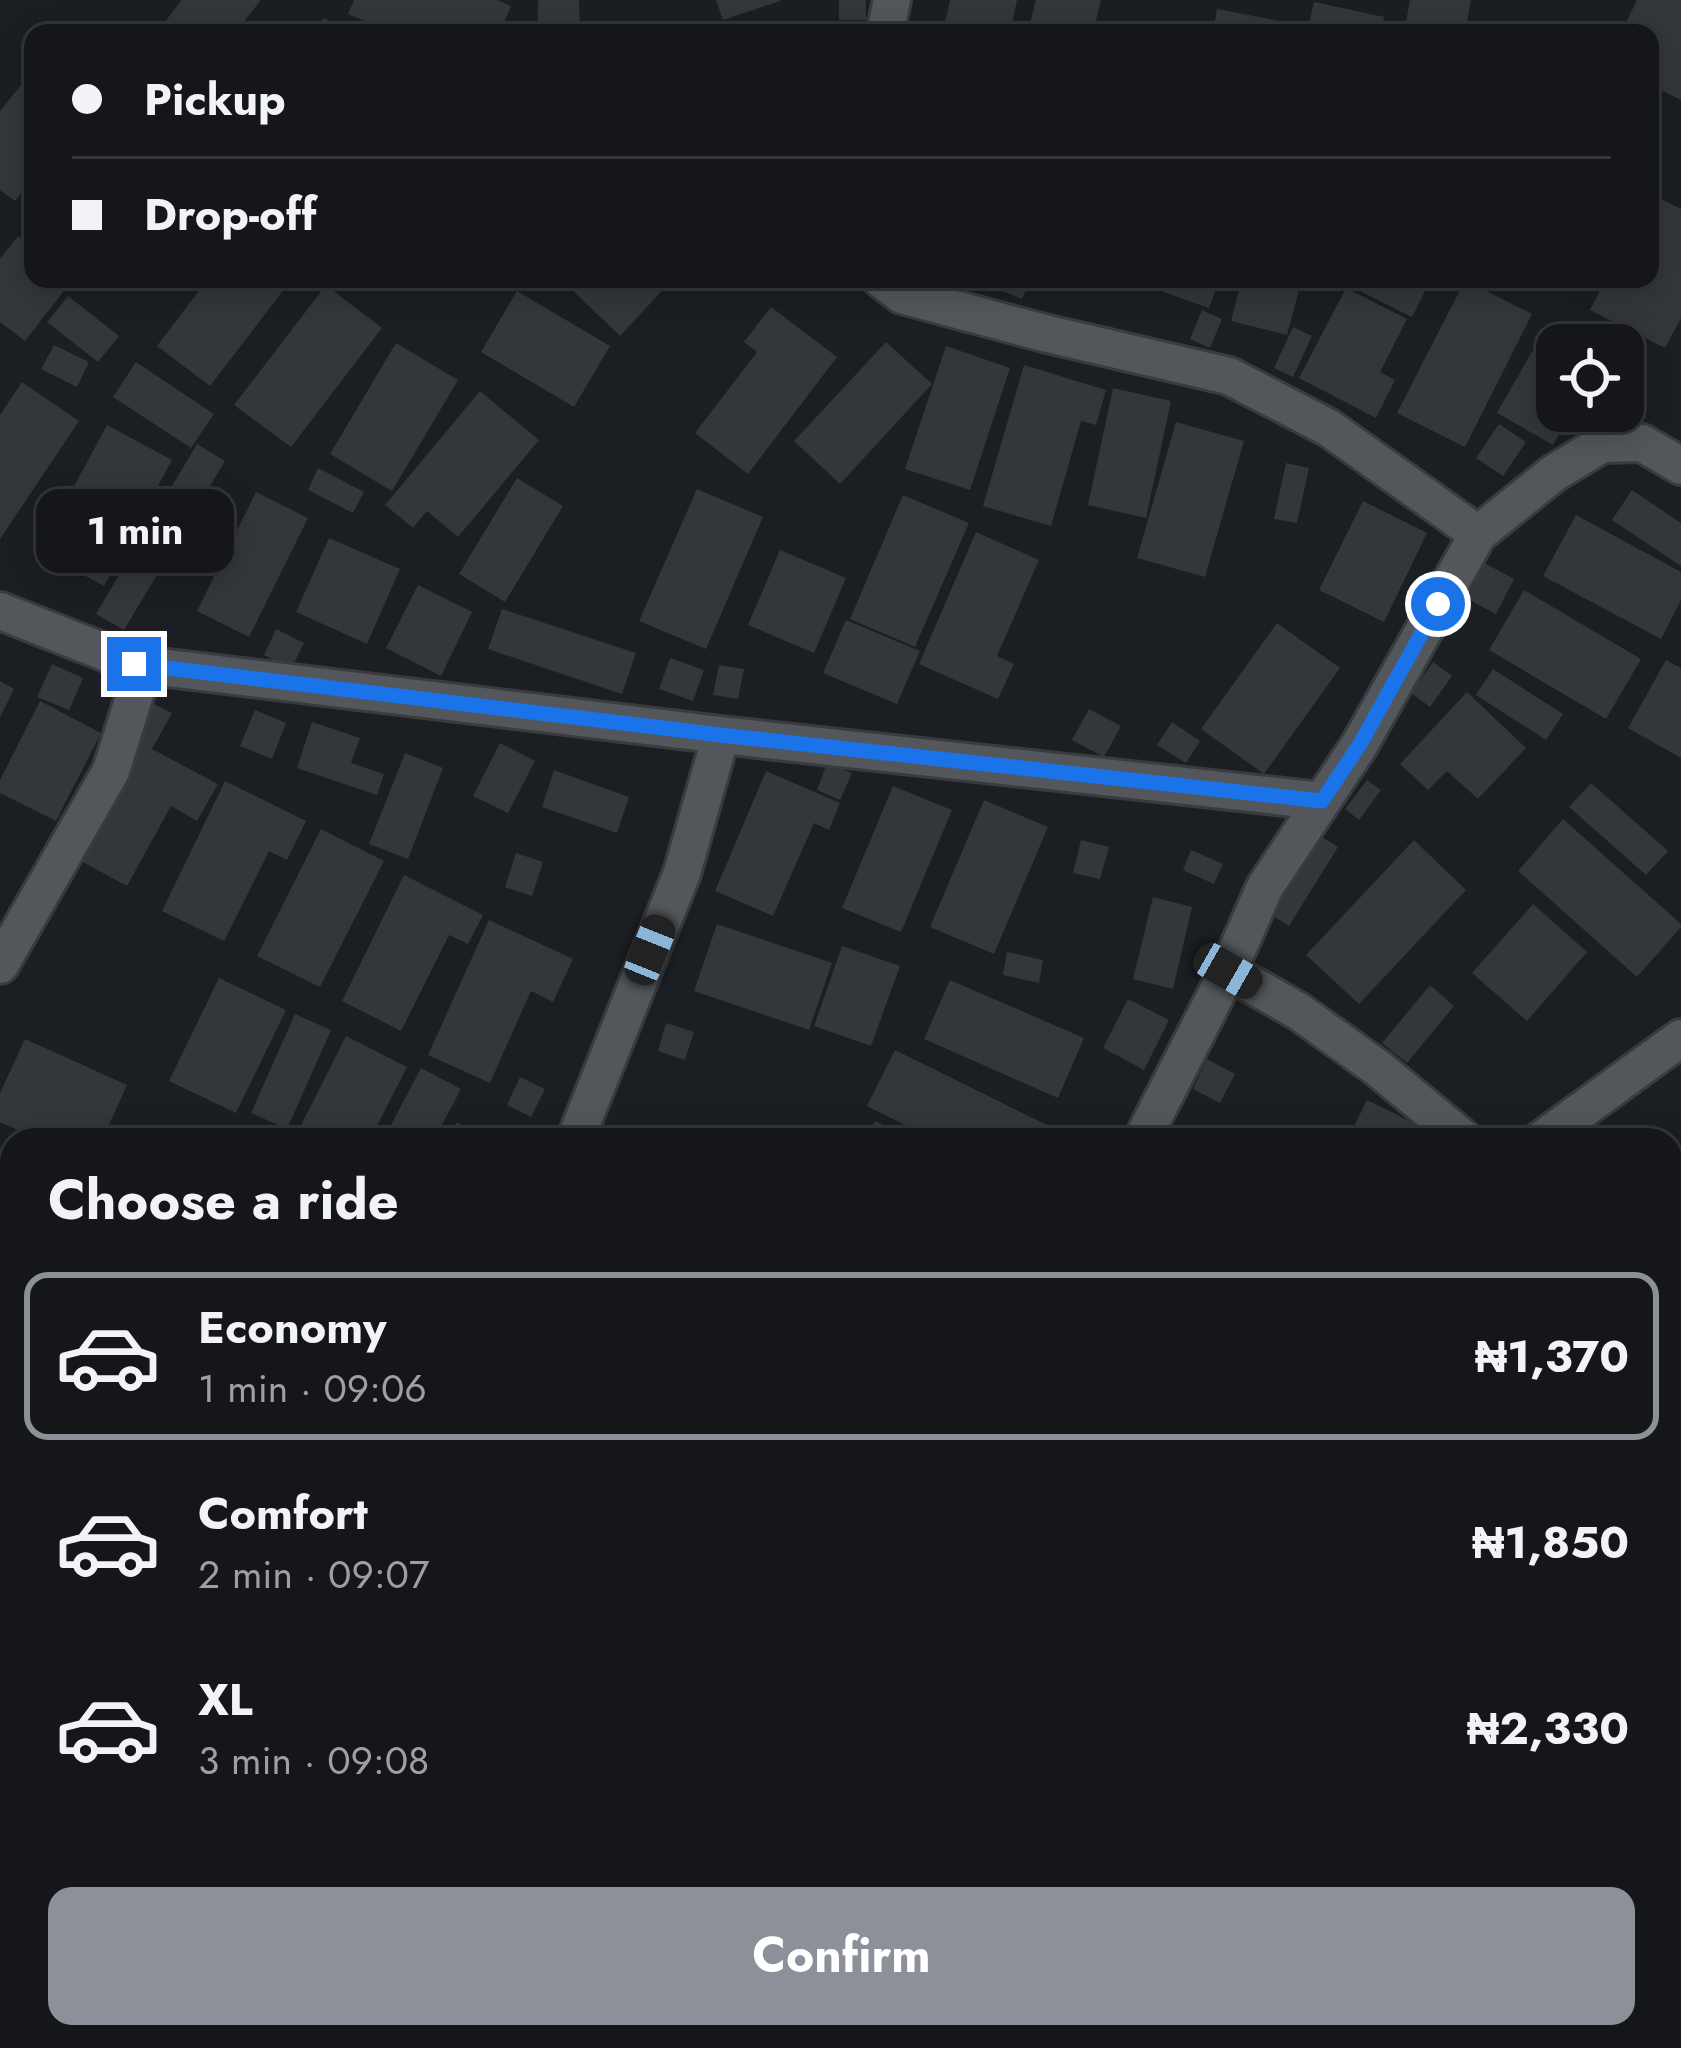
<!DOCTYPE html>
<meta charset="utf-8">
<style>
:root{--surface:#14161a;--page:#212327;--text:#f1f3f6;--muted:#9d9fa2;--line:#333539;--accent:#8c9099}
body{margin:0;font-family:Jost,sans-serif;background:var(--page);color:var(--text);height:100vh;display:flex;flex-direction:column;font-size:45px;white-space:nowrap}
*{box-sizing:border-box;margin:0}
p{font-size:39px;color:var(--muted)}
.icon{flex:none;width:66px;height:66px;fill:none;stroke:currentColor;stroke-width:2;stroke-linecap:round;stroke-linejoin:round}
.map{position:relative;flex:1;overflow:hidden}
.details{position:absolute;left:0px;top:1128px;width:1683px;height:921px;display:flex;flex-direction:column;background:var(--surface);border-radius:36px 36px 0 0;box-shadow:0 6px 30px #0003,0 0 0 3px var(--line)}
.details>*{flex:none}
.top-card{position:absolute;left:24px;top:24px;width:1635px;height:264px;border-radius:24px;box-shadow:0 6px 30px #0003,0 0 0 3px var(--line);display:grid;align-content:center;height:264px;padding:0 48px;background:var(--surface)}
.controls{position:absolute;left:1536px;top:324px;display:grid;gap:24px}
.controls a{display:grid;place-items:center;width:108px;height:108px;border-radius:24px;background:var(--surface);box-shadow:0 6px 30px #0003,0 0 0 3px var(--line);font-size:60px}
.end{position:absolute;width:54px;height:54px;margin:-27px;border:15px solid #1a73e8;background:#fff;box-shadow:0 0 0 6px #fff}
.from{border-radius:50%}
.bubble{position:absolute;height:84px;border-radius:24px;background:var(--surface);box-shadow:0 6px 30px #0003,0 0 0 3px var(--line);font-size:39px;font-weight:700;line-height:84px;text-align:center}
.car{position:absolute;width:36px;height:72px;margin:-36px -18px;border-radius:15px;box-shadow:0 0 9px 3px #0007;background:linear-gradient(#222 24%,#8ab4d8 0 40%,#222 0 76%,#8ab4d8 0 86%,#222 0)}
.top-card b{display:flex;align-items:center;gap:42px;height:114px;font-size:45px}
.top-card b+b{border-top:3px solid var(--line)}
.top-card i{width:30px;height:30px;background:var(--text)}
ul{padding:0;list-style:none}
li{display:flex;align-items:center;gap:36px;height:168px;margin:0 24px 18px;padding:0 24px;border:6px solid transparent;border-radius:24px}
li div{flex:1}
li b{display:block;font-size:45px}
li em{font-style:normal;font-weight:700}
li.active{border-color:var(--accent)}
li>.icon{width:108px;height:108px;stroke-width:1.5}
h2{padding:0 48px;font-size:54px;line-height:144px}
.action{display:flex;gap:24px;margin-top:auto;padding:24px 48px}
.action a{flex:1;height:138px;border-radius:24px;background:var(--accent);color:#fff;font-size:48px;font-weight:700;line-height:138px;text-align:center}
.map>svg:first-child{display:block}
</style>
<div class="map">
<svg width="1681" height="2048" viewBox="0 0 1681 2048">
<rect width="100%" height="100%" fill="#1b1e22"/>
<!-- building -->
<path fill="#33363b" d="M182 0H261L235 33H156Z
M354 0H497L511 6 500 33H393L348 14Z
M538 0H579L580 29 538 30Z
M716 0H780V1L723 20Z
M839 0H866V20H839Z
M950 0H1017L1010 33H943Z
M1036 0H1101L1093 33H1055L1029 27Z
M1410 0H1471L1465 32 1406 22Z
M1637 0H1681V100L1650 85V33H1621Z
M1314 2 1384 17 1381 33H1307Z
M1217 9 1285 22 1283 33H1213Z
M323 18 358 33H316Z
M33 70V179L15 201 0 190V111Z
M1650 193 1681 209V318L1665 348 1590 310 1606 279H1650Z
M18 236 33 248V279H73L25 341 0 322V259Z
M208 279H292L210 386 157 346Z
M579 279H673L620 336 570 288Z
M997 279H1030L1022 299 993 287Z
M1140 279H1220L1209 308 1138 283Z
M1242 279H1302L1287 335 1231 321Z
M1346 279H1431L1412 317 1344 283Z
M1465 280 1532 314 1465 447 1397 413Z
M326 285 382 328 291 447 234 405Z
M1346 288 1407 319 1380 372 1395 380 1376 418 1299 378Z
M517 291 610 346 574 407 481 352Z
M68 296 119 336 98 362 47 322Z
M771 307 837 357 748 474 695 433 757 352 744 342Z
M1202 310 1222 319 1210 348 1190 339Z
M1293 327 1312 336 1293 377 1274 368Z
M886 342 932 384 840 484 794 441Z
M396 343 458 380 392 491 330 454Z
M54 345 89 362 77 387 41 369Z
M946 346 1010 368 970 490 905 469Z
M1532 351 1557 365V411H1572L1553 445 1497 413Z
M136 362 214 414 191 448 113 397Z
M1024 365 1106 390 1096 425 1081 421 1051 526 983 506Z
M22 382 79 421 0 539V415Z
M1113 388 1171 401 1146 518 1088 505Z
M480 391 539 440 458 537 427 511 413 528 385 505Z
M1176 422 1244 441 1205 577 1137 558Z
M1499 424 1526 442 1503 476 1476 458Z
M107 425 172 460 104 586 39 551Z
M197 444 225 461 124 630 96 614Z
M1286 463 1309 468 1297 523 1274 519Z
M318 468 364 492 353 513 308 490Z
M517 478 563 506 505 602 459 574Z
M697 489 763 517 706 649 639 621Z
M1632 490 1681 523V566L1612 520Z
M256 492 308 518 249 637 197 611Z
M903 495 969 523 915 647 850 619Z
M1363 501 1427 533 1384 622 1319 590Z
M1576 515 1681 572V600L1661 639 1543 576Z
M976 532 1039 560 997 656 1014 664 998 699 919 664Z
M329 538 400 569 367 644 296 612Z
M780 550 846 578 814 653 748 625Z
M1477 559 1514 579 1496 614 1458 594Z
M418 585 472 612 441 676 386 648Z
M1524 590 1641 659 1606 719 1489 650Z
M502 609 636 653 622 694 488 649Z
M846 620 920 651 897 704 823 673Z
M1277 623 1340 668 1264 774 1201 729Z
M276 629 304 643 291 669 264 655Z
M670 658 704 670 693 701 659 689Z
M1666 660 1681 668V758L1628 728Z
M1433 662 1452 676 1430 707 1411 693Z
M52 664 83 678 69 710 37 697Z
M719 665 744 669 738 699 713 695Z
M1493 669 1563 714 1546 740 1476 695Z
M0 681 14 689 0 717Z
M1467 692 1526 748 1478 799 1447 771 1428 790 1400 764Z
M40 701 101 733 56 821 0 793V780Z
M152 703 172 713 152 749 218 784 197 821 171 806 127 886 70 855Z
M1089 709 1121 726 1104 757 1072 740Z
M255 710 286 723 272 759 240 746Z
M312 722 360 738 351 763 384 774 377 795 297 768Z
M1172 722 1200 741 1186 763 1157 745Z
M500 743 535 761 508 813 473 796Z
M405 753 443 768 408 859 369 844Z
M827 763 852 773 840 800 817 790Z
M554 770 629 797 617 833 542 807Z
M766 771 840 803 829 830 814 823 773 916 715 891Z
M1367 780 1381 790 1359 820 1345 809Z
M225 781 306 821 287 860 269 851 224 941 162 911Z
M1591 783 1668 851 1646 875 1569 807Z
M893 786 952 810 901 932 842 908Z
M984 800 1048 827 994 954 930 927Z
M1563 819 1681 924V927L1637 977 1518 871Z
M321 829 384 861 320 987 257 956Z
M1311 830 1338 847 1289 926 1262 909Z
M1081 840 1109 847 1100 879 1073 873Z
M1414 840 1466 890 1359 1004 1306 955Z
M1191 850 1223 864 1214 884 1183 870Z
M516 853 543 862 532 896 505 887Z
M404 875 483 915 468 944 449 935 401 1031 342 1001Z
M1153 897 1192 907 1173 989 1133 979Z
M1533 904 1587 952 1527 1021 1472 973Z
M489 920 573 959 553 1002 531 991 490 1083 428 1055Z
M717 924 832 963 809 1030 694 991Z
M842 946 900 966 871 1046 814 1026Z
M1007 952 1043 960 1039 983 1003 975Z
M219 978 286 1010 236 1113 169 1081Z
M950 980 1084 1038 1058 1098 924 1039Z
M1430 985 1454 1006 1407 1063 1382 1043Z
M1128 999 1169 1020 1144 1070 1103 1048Z
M295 1014 331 1030 287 1129 251 1113Z
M666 1023 694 1032 685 1060 658 1051Z
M346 1036 407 1067 370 1140H306L296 1135Z
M25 1039 127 1085 102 1140H40L0 1122V1093Z
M895 1050 1055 1129 1050 1140H935L867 1106Z
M1207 1059 1235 1074 1220 1103 1193 1089Z
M421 1068 461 1089 434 1140H383Z
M520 1077 545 1089 531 1117 507 1105Z
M1367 1100 1420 1126 1413 1140H1347Z
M875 1121 913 1140H865Z
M457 1122 487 1140H447Z
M0 1187 12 1191V1262L0 1258Z
M0 1486 12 1491V1568L0 1563Z
M0 1597 12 1602V1692L0 1687Z
M1679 1669 1681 1670V1816L1671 1814V1703Z
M0 1723 12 1729V1803L0 1797Z
M59 2037H115L110 2048H84Z
M382 2037H465L460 2048H378Z
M494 2037H545L569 2048H489Z
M861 2037H990V2048H862Z
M1278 2037H1337L1335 2048 1278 2040Z
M1394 2037H1475L1474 2048H1393Z
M1610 2037H1681V2048H1609Z"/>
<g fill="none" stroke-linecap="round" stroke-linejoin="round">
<!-- street casing -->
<g stroke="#393b3f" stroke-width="42">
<path id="street" d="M885 33 892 0
M881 279 902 295 1044 333 1229 376 1329 428 1478 534
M0 611 135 664 721 735 1322 801
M0 965 111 771 136 691 135 664
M1228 971 1298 1011 1379 1069 1465 1140
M575 1140 682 873 721 735
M1142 1140 1228 971 1265 887 1360 744 1478 534 1554 473 1602 444 1642 443 1681 466
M1541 1140 1681 1038
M1671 1311 1681 1321
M0 1384 12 1357
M1671 1887 1681 1890
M704 2037 728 2048
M219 2048 223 2037"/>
</g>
<!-- street -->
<use href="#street" stroke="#53575c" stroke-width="36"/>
</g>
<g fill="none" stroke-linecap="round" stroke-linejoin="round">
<!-- route -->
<path stroke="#1a73e8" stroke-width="15" d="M134 664 721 735 1322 801 1360 744 1438 604"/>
</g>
</svg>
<div class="controls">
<a><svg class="icon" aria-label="locate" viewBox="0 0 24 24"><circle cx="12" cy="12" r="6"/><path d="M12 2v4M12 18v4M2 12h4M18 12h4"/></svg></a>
</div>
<i class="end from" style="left:1438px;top:604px"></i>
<i class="end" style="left:134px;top:664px"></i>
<div class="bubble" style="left:36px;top:489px;width:198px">1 min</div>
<i class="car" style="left:650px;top:950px;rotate:22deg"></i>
<i class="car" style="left:1228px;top:971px;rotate:120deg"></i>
<div class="top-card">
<b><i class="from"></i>Pickup</b>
<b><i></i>Drop-off</b>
</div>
<section class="details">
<h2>Choose a ride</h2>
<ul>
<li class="active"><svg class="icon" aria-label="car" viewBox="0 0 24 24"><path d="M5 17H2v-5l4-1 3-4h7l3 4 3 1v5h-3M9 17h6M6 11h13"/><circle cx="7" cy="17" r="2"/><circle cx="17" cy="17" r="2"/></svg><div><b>Economy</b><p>1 min · 09:06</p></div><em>₦1,370</em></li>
<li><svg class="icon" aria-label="car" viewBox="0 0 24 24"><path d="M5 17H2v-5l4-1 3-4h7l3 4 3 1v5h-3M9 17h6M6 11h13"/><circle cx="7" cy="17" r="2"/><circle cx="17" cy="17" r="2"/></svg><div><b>Comfort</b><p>2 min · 09:07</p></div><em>₦1,850</em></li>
<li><svg class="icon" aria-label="car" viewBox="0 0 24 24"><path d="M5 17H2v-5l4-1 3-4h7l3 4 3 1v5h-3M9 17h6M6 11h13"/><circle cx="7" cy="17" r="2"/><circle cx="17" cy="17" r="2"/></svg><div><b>XL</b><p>3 min · 09:08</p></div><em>₦2,330</em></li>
</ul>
<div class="action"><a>Confirm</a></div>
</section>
</div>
